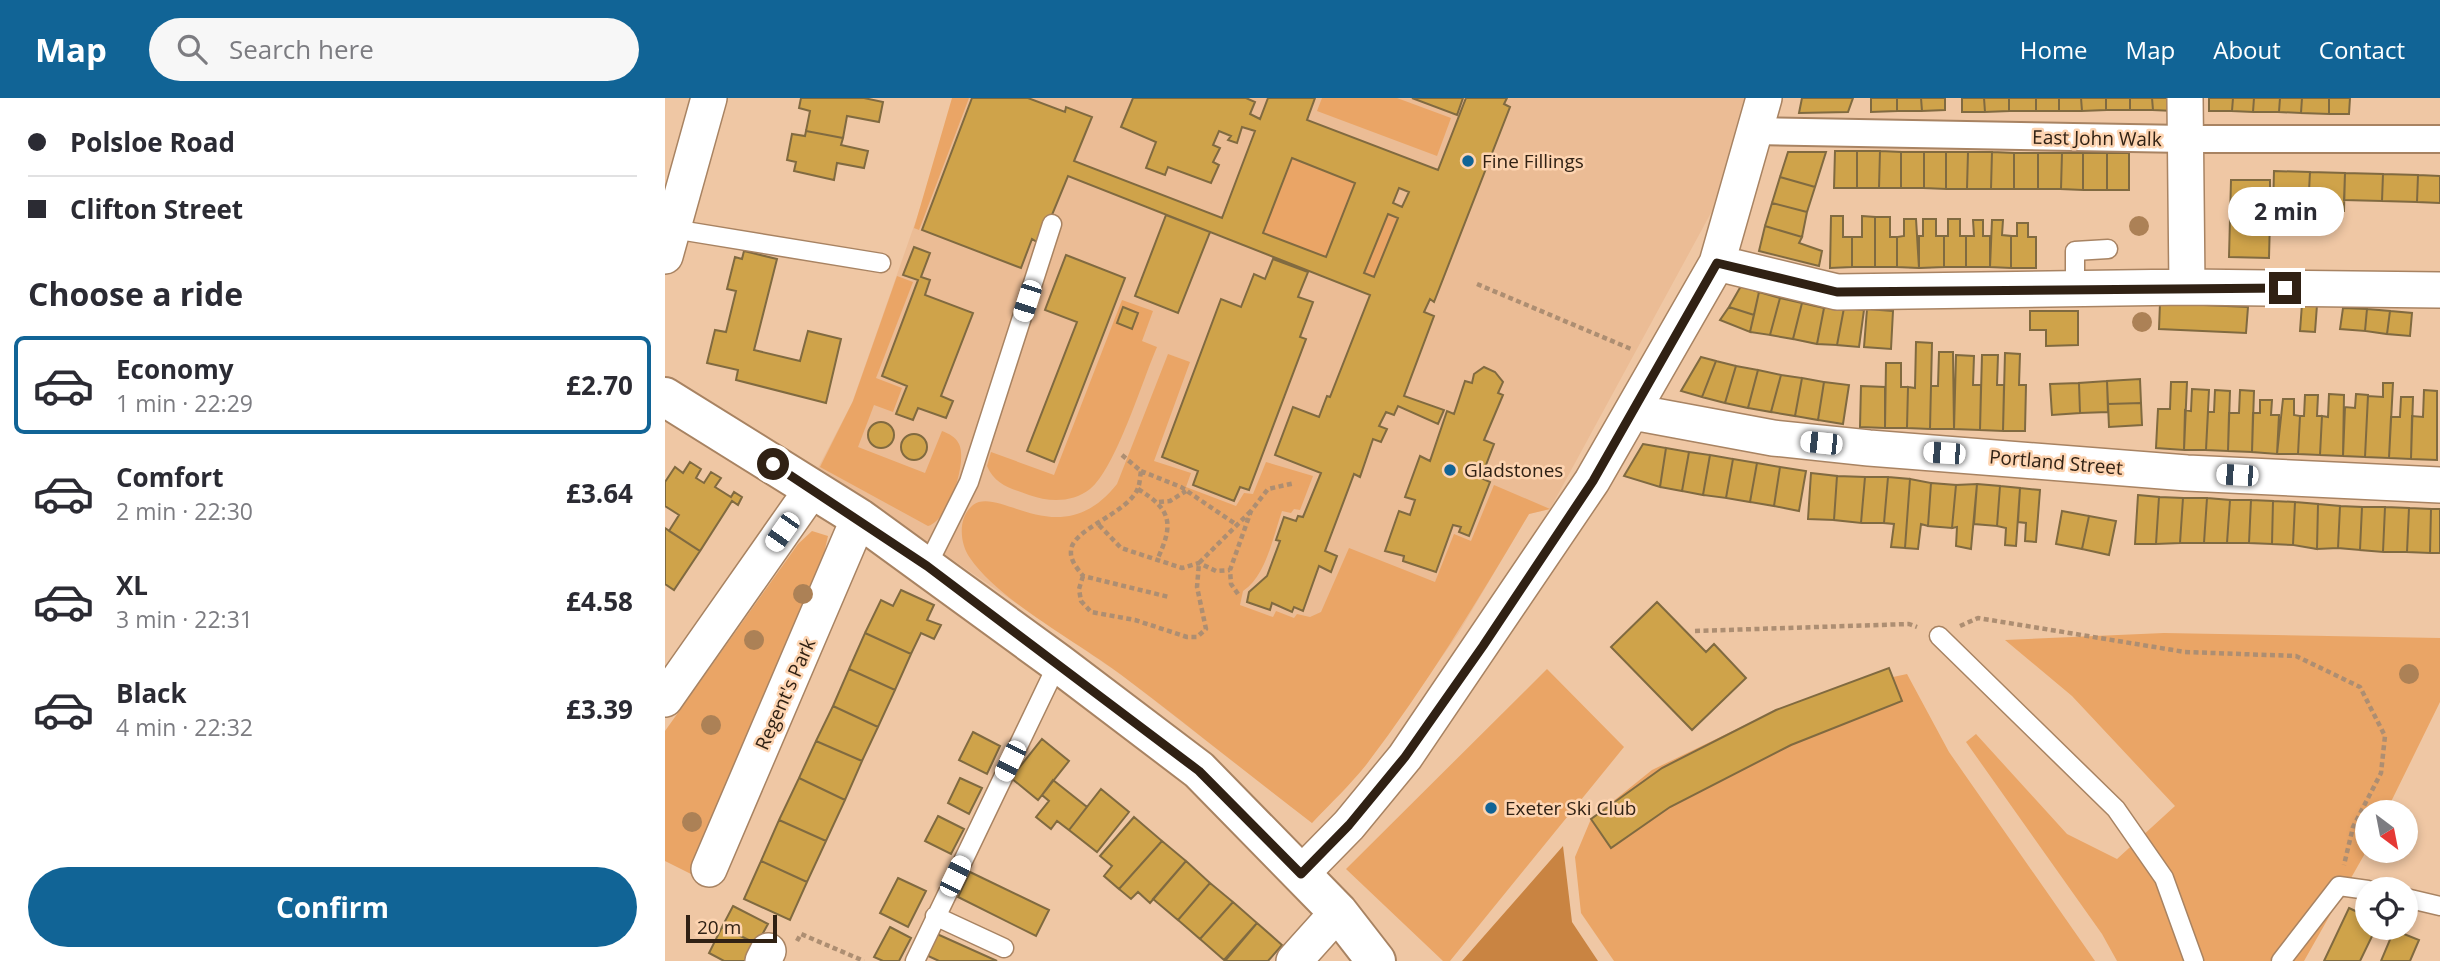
<!DOCTYPE html>
<meta charset="utf-8">
<style>
:root{--surface:#fff;--page:#f7f7f7;--text:#2b2b33;--muted:#7c7c81;--line:#e1e1e2;--accent:#116496}
body{margin:0;font-family:"Open Sans",sans-serif;background:var(--page);color:var(--text);height:100vh;display:flex;flex-direction:column;font-size:26px;white-space:nowrap}
*{box-sizing:border-box;margin:0}
p{font-size:23px;color:var(--muted)}
.icon{flex:none;width:38px;height:38px;fill:none;stroke:currentColor;stroke-width:2;stroke-linecap:round;stroke-linejoin:round}
.map{position:relative;flex:1;overflow:hidden}
.drawer{display:flex;flex-direction:column;background:var(--surface);width:665px}
.drawer>*{flex:none}
.banner{display:grid;align-content:center;height:154px;padding:0 28px;background:var(--surface)}
.needle{width:46px;rotate:148deg}
.controls{position:absolute;left:1690px;top:702px;display:grid;gap:14px}
.controls a{display:grid;place-items:center;width:63px;height:63px;border-radius:50%;background:var(--surface);box-shadow:0 4px 10px #0003;font-size:35px}
.scale{position:absolute;left:21px;bottom:18px;width:91px;box-sizing:border-box;padding-left:7px;border:4px solid #302114;border-top:0;font-size:19px;line-height:24px;white-space:nowrap;color:#302114;-webkit-text-stroke:5px #fdd4b1;paint-order:stroke}
.end{position:absolute;width:32px;height:32px;margin:-16px;border:9px solid #302114;background:#fff;box-shadow:0 0 0 4px #fff}
.from{border-radius:50%}
.bubble{position:absolute;height:49px;border-radius:24px;background:var(--surface);box-shadow:0 4px 10px #0003;font-size:23px;font-weight:700;line-height:49px;text-align:center}
.car{position:absolute;width:21px;height:42px;margin:-21px -10px;border-radius:9px;box-shadow:0 0 5px 2px #0007;background:linear-gradient(#fff 24%,#345 0 40%,#fff 0 76%,#345 0 86%,#fff 0)}
.banner b{display:flex;align-items:center;gap:24px;height:66px;font-size:26px}
.banner b+b{border-top:2px solid var(--line)}
.banner i{width:18px;height:18px;background:var(--text)}
ul{padding:0;list-style:none}
li{display:flex;align-items:center;gap:21px;height:98px;margin:0 14px 10px;padding:0 14px;border:4px solid transparent;border-radius:10px}
li div{flex:1}
li b{display:block;font-size:26px}
li em{font-style:normal;font-weight:700}
li.on{border-color:var(--accent)}
li>.icon{width:63px;height:63px;stroke-width:1.5}
h2{padding:0 28px;font-size:32px;line-height:84px}
.button{display:flex;gap:14px;margin-top:auto;padding:14px 28px}
.button a{flex:1;height:80px;border-radius:42px;background:var(--accent);color:#fff;font-size:28px;font-weight:700;line-height:80px;text-align:center}
header{display:flex;align-items:center;gap:42px;box-sizing:border-box;height:98px;padding:0 35px;background:var(--accent);color:#fff}
header strong{font-size:33px}
nav{display:flex;gap:38px;margin-inline-start:auto;font-size:24px}
.search{width:490px;height:63px;background:var(--page);display:flex;align-items:center;gap:18px;box-sizing:border-box;padding:0 24px;border-radius:38px;color:var(--muted);font-size:26px}
main{display:flex;flex:1;min-height:0}
.map>svg:first-child{display:block}
</style>
<header>
<strong>Map</strong>
<div class="search"><svg class="icon" aria-label="search" viewBox="0 0 24 24"><circle cx="10" cy="10" r="6"/><path d="M15 15l6 6"/></svg>Search here</div>
<nav><a>Home</a><a>Map</a><a>About</a><a>Contact</a></nav>
</header>
<main>
<section class="drawer">
<div class="banner">
<b><i class="from"></i>Polsloe Road</b>
<b><i></i>Clifton Street</b>
</div>
<h2>Choose a ride</h2>
<ul>
<li class="on"><svg class="icon" aria-label="car" viewBox="0 0 24 24"><path d="M5 17H2v-5l4-1 3-4h7l3 4 3 1v5h-3M9 17h6M6 11h13"/><circle cx="7" cy="17" r="2"/><circle cx="17" cy="17" r="2"/></svg><div><b>Economy</b><p>1 min · 22:29</p></div><em>£2.70</em></li>
<li><svg class="icon" aria-label="car" viewBox="0 0 24 24"><path d="M5 17H2v-5l4-1 3-4h7l3 4 3 1v5h-3M9 17h6M6 11h13"/><circle cx="7" cy="17" r="2"/><circle cx="17" cy="17" r="2"/></svg><div><b>Comfort</b><p>2 min · 22:30</p></div><em>£3.64</em></li>
<li><svg class="icon" aria-label="car" viewBox="0 0 24 24"><path d="M5 17H2v-5l4-1 3-4h7l3 4 3 1v5h-3M9 17h6M6 11h13"/><circle cx="7" cy="17" r="2"/><circle cx="17" cy="17" r="2"/></svg><div><b>XL</b><p>3 min · 22:31</p></div><em>£4.58</em></li>
<li><svg class="icon" aria-label="car" viewBox="0 0 24 24"><path d="M5 17H2v-5l4-1 3-4h7l3 4 3 1v5h-3M9 17h6M6 11h13"/><circle cx="7" cy="17" r="2"/><circle cx="17" cy="17" r="2"/></svg><div><b>Black</b><p>4 min · 22:32</p></div><em>£3.39</em></li>
</ul>
<div class="button"><a>Confirm</a></div>
</section>
<div class="map">
<svg width="1775" height="863" viewBox="0 0 1775 863">
<rect width="100%" height="100%" fill="#efc7a4"/>
<!-- built -->
<path fill="#ebbc95" d="M290 0H1079L1047 113 885 411 864 416 793 536 751 596 700 668 647 725 458 578 153 370 187 305 270 68Z"/>
<!-- green -->
<path fill="#eaa566" d="M287 0H304L254 132 249 130Z
M657 0H732L786 20 772 58 652 13Z
M627 60 690 85 661 159 598 135Z
M723 116 733 120 709 179 699 175Z
M232 178 248 184 211 280 237 290 228 314 209 307 193 349 260 375 277 333C284 336 290 338 294 346 303 364 283 423 263 428L155 369 188 303Z
M457 202 488 213 477 243 492 249C478 281 450 372 425 391 407 405 384 404 364 397 345 390 330 387 322 368L326 354 389 377Z
M503 256 525 264 489 363 526 375 521 389 571 408 579 395 588 396 601 364 648 378 635 412 629 411 626 415 617 413C608 439 601 478 578 493L575 507 608 519 611 513 629 520 632 516 645 519 656 514 684 450 770 484 789 436 806 443 829 387 885 411 864 416C813 502 762 587 701 667 685 687 665 706 647 725 584 677 523 627 459 579 415 545 335 504 305 460 295 446 292 420 308 407 335 387 395 458 452 386Z
M147 433 163 438 156 469 55 718 26 776 0 763V633L133 446Z
M1499 535 1775 540V604L1721 714H1703V750L1639 863H1452L1437 836 1301 644 1311 636 1402 736 1452 761 1510 708 1407 598 1340 542Z
M882 571 959 649 785 863H778L681 771Z
M1242 576 1284 654 1430 863H949L916 815 910 759 926 721 987 672 1111 612 1177 590Z"/>
<!-- forest -->
<path fill="#c98442" d="M898 748 907 824 933 863H797Z"/>
<!-- building -->
<path fill="#cfa34a" stroke="#806a40" stroke-width="2" fill-rule="evenodd" d="M136 0H199L218 4 214 24 182 18 178 40 141 33 145 13 134 10Z
M307 0H363L400 14 401 9 427 19 409 63 557 120 590 33 577 29 572 45 563 42 566 38 554 33 548 47 555 50 548 64 554 67 546 85 503 69 500 77 481 70 491 44 456 29 468 0H581L590 4 585 16 595 21 603 0H650L642 22 773 72 801 0H842L839 6 845 9 769 204 765 201 759 214 769 218 739 298 779 312 773 326 733 308 729 317 721 314 714 328 722 331 716 344 708 341 695 379 689 376 660 453 672 458 666 474 654 468 638 513 629 509 627 514 607 505 605 512 582 504 584 494 602 478 615 443 611 442 619 419 631 423 633 418 638 419 656 375 610 357 628 309 654 319 662 298 665 299 705 197 403 78 375 146 367 141 356 170 257 132ZM627 60 690 85 661 159 598 135ZM734 90 744 94 737 109 728 105ZM723 116 733 120 709 179 699 175Z
M747 0H798L792 17Z
M1137 0H1188L1183 14 1134 15Z
M1206 0H1232V13L1206 14Z
M1232 0H1256L1257 13H1232Z
M1256 0H1280V12L1257 13Z
M1297 0H1319L1320 14H1297Z
M1319 0H1344V13L1320 14Z
M1344 0H1371V13H1344Z
M1371 0H1394V13H1371Z
M1394 0H1416L1417 13H1394Z
M1416 0H1441V12L1417 13Z
M1441 0H1465V12H1441Z
M1465 0H1487L1488 12H1465Z
M1487 0H1508L1509 13 1488 12Z
M1544 0H1568L1567 13H1544Z
M1568 0H1589L1588 14 1567 13Z
M1589 0H1615L1614 14H1588Z
M1615 0H1637L1636 15 1614 14Z
M1637 0H1664V16L1636 15Z
M1664 0H1685L1684 16H1664Z
M141 33 178 40 176 47 203 53 199 70 172 65 169 82 129 73 131 64 122 62 127 36 140 38Z
M1170 53H1192V90H1169Z
M1192 53H1215L1214 90H1192Z
M1215 53 1236 54V90H1214Z
M1123 54H1161L1150 89 1115 79Z
M1236 54H1259V90H1236Z
M1259 54H1281V91L1259 90Z
M1281 54H1303L1302 91H1281Z
M1303 54H1327L1326 91H1302Z
M1327 54 1349 55V91H1326Z
M1349 55H1373V91H1349Z
M1373 55H1397L1396 91H1373Z
M1397 55H1418V92L1396 91Z
M1418 55H1442V92H1418Z
M1442 55H1464V92H1442Z
M1609 73 1645 74 1643 112 1608 111Z
M1645 74 1680 75 1679 113 1643 112Z
M1680 75 1718 76 1717 103 1679 102Z
M1718 76 1753 77 1752 104 1717 103Z
M1753 77 1775 78V105L1752 104Z
M1115 79 1150 89 1142 114 1107 105Z
M1566 82H1605V121H1565Z
M1107 105 1142 114 1137 139 1100 128Z
M501 117 545 134 513 215 470 198Z
M1166 118H1178V139H1187V169L1165 170Z
M1197 118 1210 119V169H1187V139H1197Z
M1210 119H1225V139H1232V169H1210Z
M1239 121H1251L1254 170 1232 169V139L1239 138Z
M1258 121H1271V138H1279V169L1254 170V138H1258Z
M1283 121H1295V138H1301V169H1279V138H1283Z
M1565 121H1605L1604 160 1564 159Z
M1308 122H1318V138H1325V169H1301V138H1309Z
M1327 122H1338L1337 137 1346 138V170L1325 169Z
M1352 125H1363V139H1371V170H1346V138H1352Z
M1100 128 1137 139 1134 145 1157 153 1154 168 1094 153Z
M249 149 265 155 256 179 265 182 260 197 308 215 276 298 288 303 281 320 253 310 248 322 231 316 242 288 217 278 253 182 238 177Z
M79 153 112 161 89 252 135 263 143 233 176 241 161 305 71 282 73 272 42 265 50 232 61 234 71 193 62 191 70 159 77 161Z
M401 157 460 180 389 364 362 353 412 224 380 212Z
M608 161 643 174 633 199 648 204 635 239 641 241 584 392 575 389 569 403 528 387 533 373 497 359 556 201 576 209 589 176 600 181Z
M1076 188 1094 194 1089 217 1064 209Z
M1094 194 1115 200 1105 237 1085 234Z
M1115 200 1137 205 1128 241 1105 237Z
M1137 205 1159 210 1152 246 1128 241Z
M1495 205 1583 209 1581 235 1494 231Z
M1637 206 1652 207 1650 234 1635 233Z
M458 209 473 215 467 231 452 225Z
M1064 209 1089 217 1085 234 1055 222Z
M1159 210H1179L1172 247 1152 246Z
M1179 210 1199 212 1194 249 1172 247Z
M1678 210 1702 211 1700 233 1675 231Z
M1202 211 1228 213 1226 251 1199 249Z
M1702 211 1725 213 1722 236 1700 233Z
M1365 213H1413V247L1381 248V232H1365Z
M1725 213 1747 215 1745 238 1722 236Z
M1251 244 1267 245 1265 331 1242 330 1243 289 1250 290Z
M1274 254H1288L1289 331H1265L1266 288H1273Z
M1340 255 1355 256 1354 287H1361L1360 333H1338Z
M1291 257 1309 258 1308 287H1316L1315 332 1289 331Z
M1317 257H1333L1332 287H1339L1338 333 1315 332Z
M1036 259 1051 263 1037 299 1016 293Z
M1051 263 1071 268 1060 305 1037 299Z
M1221 265H1236V289H1243L1242 330H1220Z
M1071 268 1093 272 1083 310 1060 305Z
M819 269 830 274 838 284 833 295 838 297 819 342 829 346 816 380 825 384 804 438 794 434 796 429 788 427 771 474 738 463 739 458 720 453 734 413 745 417 750 402 740 399 755 358 765 363 782 313 789 316 800 283 807 285 809 276Z
M1093 272 1116 277 1106 314 1083 310Z
M1116 277 1137 280 1130 318 1106 314Z
M1137 280 1159 284 1153 322 1130 318Z
M1475 281 1476 305 1443 306 1442 283Z
M1442 283 1443 314 1415 315 1414 285Z
M1159 284 1184 287 1178 326 1153 322Z
M1506 284H1522L1519 352 1491 350 1493 311H1505Z
M1414 285 1415 315 1387 317 1385 286Z
M1718 285H1728L1724 360 1700 359 1703 298 1718 299Z
M1196 288 1220 289V330L1195 329Z
M1527 291 1544 292 1541 352H1519L1520 312 1526 313Z
M1550 292 1565 293 1563 353 1541 352 1543 314H1549Z
M1575 292 1589 293 1587 354 1563 353 1564 315H1574Z
M1759 292 1772 293V362L1746 361 1747 318 1758 319Z
M1664 296 1679 297 1678 358 1655 357 1657 318 1663 319Z
M1691 296 1703 297 1700 359 1678 358 1680 309 1690 310Z
M1640 297H1653L1652 318H1657L1655 357 1633 356 1635 318H1639Z
M1736 299H1748L1746 361 1724 360 1726 319H1735Z
M1618 301H1629V317L1635 318 1633 356H1612Z
M1595 302H1607L1606 317H1614L1612 356 1587 354 1588 315H1595Z
M1476 305 1477 327 1444 329 1443 306Z
M203 337a13 13 0 1 1 26 0a13 13 0 1 1-26 0Z
M236 349a13 13 0 1 1 26 0a13 13 0 1 1-26 0Z
M978 346 1001 350 995 389 959 378Z
M1001 350 1024 354 1017 393 995 389Z
M1024 354 1045 357 1038 397 1017 393Z
M1045 357 1068 361 1061 400 1038 397Z
M1068 361 1092 365 1085 404 1061 400Z
M25 364 36 371 31 380 39 385 46 374 56 380 50 389 66 399 69 394 77 399 73 407 67 403 35 453 4 433 14 417 0 408V384L10 369 18 375Z
M1092 365 1115 369 1109 408 1085 404Z
M1115 369 1141 373 1134 413 1109 408Z
M1146 375 1172 378 1169 422 1143 421Z
M1172 378 1200 379 1196 425 1169 422Z
M1200 379H1223L1219 425H1196Z
M1223 379 1245 381 1240 450 1226 449 1229 426 1219 425Z
M1245 381 1266 385 1263 428 1256 426 1253 451 1240 450Z
M1266 385 1291 387 1287 430 1263 428Z
M1312 386 1335 388 1332 428 1309 426Z
M1312 386 1306 451 1291 448 1292 429 1287 430 1291 387Z
M1335 388 1355 390 1351 448 1340 447 1341 430 1332 428Z
M1355 390 1375 392 1371 444 1360 443 1361 425 1353 424Z
M1473 397 1494 399 1491 446H1470Z
M1494 399 1518 400 1515 445 1491 446Z
M1518 400H1542L1539 445H1515Z
M1542 400 1565 402 1562 445H1539Z
M1565 402H1586L1584 445H1562Z
M1586 402 1608 403 1607 446 1584 445Z
M1608 403 1630 404 1628 447 1607 446Z
M1630 404 1653 406 1652 451 1628 447Z
M1653 406 1675 408 1673 450 1652 451Z
M1675 408 1697 409 1695 452 1673 450Z
M1697 409H1720L1718 454 1695 452Z
M1720 409 1744 410 1742 454H1718Z
M1744 410 1766 411 1765 455 1742 454Z
M1766 411H1775V455H1765Z
M1397 413 1424 418 1417 451 1391 446Z
M1424 418 1451 423 1444 457 1417 451Z
M0 430 35 453 9 492 0 486Z
M236 492 269 507 262 522 276 527 269 541 256 535 246 556 200 535 216 502 228 508Z
M992 504 1041 554 1049 546 1081 580 1027 632 946 549Z
M200 535 246 556 230 592 184 571Z
M1224 570 1237 603 1126 647 1005 709 946 750 926 721 997 670 1111 612Z
M184 571 230 592 213 629 168 608Z
M168 608 213 629 197 663 151 643Z
M308 634 335 648 322 676 294 662Z
M377 641 404 663 373 702 346 680Z
M151 643 197 663 180 702 134 680Z
M134 680 180 702 161 743 114 722Z
M295 680 317 690 304 716 283 705Z
M388 682 422 709 404 732 392 723 386 731 371 719 384 703 377 697Z
M436 691 464 714 432 754 404 732Z
M273 718 299 731 286 756 260 743Z
M469 719 497 743 454 791 439 778 447 768 435 758Z
M114 722 161 743 142 784 96 763Z
M497 743 521 763 485 805 473 794 466 801 454 791Z
M96 763 142 784 125 822 79 801Z
M521 763 545 785 513 822 488 801Z
M305 774 384 812 371 838 293 799Z
M233 780 261 793 243 829 215 815Z
M545 785 568 804 535 841 513 822Z
M568 804 592 825 559 862 535 841Z
M68 808 103 826 92 846 57 829Z
M1684 810 1703 819V830H1711L1695 863H1659Z
M592 825 617 847 603 863H560Z
M57 829 92 846 84 863H59L44 855Z
M225 829 246 840 234 863H218L209 859Z
M1729 832 1754 842 1745 863H1716Z
M272 836 332 863H274L261 857Z"/>
<g fill="none" stroke-linecap="round" stroke-linejoin="round">
<!-- service casing -->
<g stroke="#a88362" stroke-width="21">
<path id="service" d="M8 131 216 165
M1410 192V153L1443 151
M262 468 304 384 387 126
M1274 538 1451 711 1499 780 1529 863
M1741 800 1775 808
M270 818 339 850
M250 863 393 565
M1616 863 1674 788 1703 792"/>
</g>
<!-- pedestrian casing -->
<g stroke="#a88362" stroke-width="30">
<path id="pedestrian" d="M1089 33 1520 41H1775"/>
</g>
<!-- minor casing -->
<g stroke="#a88362" stroke-width="38">
<path id="minor" d="M1520 0 1522 189
M0 158 44 0
M1052 165 1172 194 1522 189 1775 192
M968 314 1108 340 1204 350 1522 375 1775 387
M0 601 148 390
M44 771 194 420
M636 776 684 727 740 659 927 383 1052 165 1099 0
M98 863 103 853
M629 863 673 814"/>
</g>
<!-- tertiary casing -->
<g stroke="#a88362" stroke-width="42">
<path id="tertiary" d="M0 299 194 420 393 565 534 672 673 814 711 863"/>
</g>
<!-- path -->
<path stroke="#ad8e72" stroke-width="4.5" stroke-dasharray="5 3.5" stroke-linecap="butt" d="M812 186 966 251
M457 357 476 373C475 378 475 385 473 390 463 416 406 431 406 453 405 463 413 471 418 478L504 499
M476 373 516 389 572 427
M473 391C507 412 509 426 492 462
M494 404 505 403 521 393
M434 427 456 450 517 470 534 465 551 473 565 472
M418 478 414 491 416 503 426 514 470 522 522 539H532L541 531 532 489 534 465 586 413
M573 496 566 486 565 472 586 413 603 391 630 385
M1295 528 1313 520 1520 554 1631 558 1695 589 1720 638 1716 675 1688 729 1679 767
M1030 533 1244 526 1252 529
M132 843 136 836 199 863"/>
<!-- service -->
<use href="#service" stroke="#fff" stroke-width="18"/>
<!-- pedestrian -->
<use href="#pedestrian" stroke="#fff" stroke-width="26"/>
<!-- minor -->
<use href="#minor" stroke="#fff" stroke-width="35"/>
<!-- tertiary -->
<use href="#tertiary" stroke="#fff" stroke-width="38"/>
</g>
<!-- trees -->
<g fill="#ac8156">
<circle cx="1474" cy="128" r="10"/>
<circle cx="1477" cy="224" r="10"/>
<circle cx="138" cy="496" r="10"/>
<circle cx="89" cy="542" r="10"/>
<circle cx="1744" cy="576" r="10"/>
<circle cx="46" cy="627" r="10"/>
<circle cx="27" cy="724" r="10"/>
</g>
<g fill="none" stroke-linecap="round" stroke-linejoin="round">
<!-- route -->
<path stroke="#302114" stroke-width="9" d="M108 366 262 468 534 673 636 776 684 727 740 659 818 548 928 383 1052 165 1172 194 1620 190"/>
</g>
<!-- markers -->
<g fill="#116496" stroke="#fdd4b1" stroke-width="2.5">
<circle cx="803" cy="63" r="7"/>
<circle cx="785" cy="372" r="7"/>
<circle cx="826" cy="710" r="7"/>
</g>
<g text-anchor="middle" stroke-width="5" stroke-linejoin="round" paint-order="stroke">
<!-- street labels -->
<g font-size="19" fill="#302114" stroke="#fdd4b1">
<text transform="translate(1432 40) rotate(1)" y="7">East John Walk</text>
<text transform="translate(1391 364) rotate(5)" y="7">Portland Street</text>
<text transform="translate(120 596) rotate(-66)" y="7">Regent's Park</text>
</g>
<!-- poi labels -->
<g font-size="19" fill="#302114" stroke="#fdd4b1" text-anchor="start">
<text x="817" y="70">Fine Fillings</text>
<text x="799" y="379">Gladstones</text>
<text x="840" y="717">Exeter Ski Club</text>
</g>
</g>
</svg>
<div class="controls">
<a><svg class="needle" viewBox="-14 -14 28 28"><path d="M0-13l5 13h-10z" fill="#e53935"/><path d="M0 13l5-13h-10z" fill="#7c7c81"/></svg></a>
<a><svg class="icon" aria-label="locate" viewBox="0 0 24 24"><circle cx="12" cy="12" r="6"/><path d="M12 2v4M12 18v4M2 12h4M18 12h4"/></svg></a>
</div>
<div class="scale">20 m</div>
<i class="end from" style="left:108px;top:366px"></i>
<i class="end" style="left:1620px;top:190px"></i>
<div class="bubble" style="left:1563px;top:89px;width:116px">2 min</div>
<i class="car" style="left:362px;top:203px;rotate:198deg"></i>
<i class="car" style="left:1156px;top:345px;rotate:276deg"></i>
<i class="car" style="left:1279px;top:355px;rotate:274deg"></i>
<i class="car" style="left:1572px;top:377px;rotate:273deg"></i>
<i class="car" style="left:117px;top:434px;rotate:215deg"></i>
<i class="car" style="left:345px;top:663px;rotate:206deg"></i>
<i class="car" style="left:290px;top:778px;rotate:26deg"></i>
</div>
</main>
